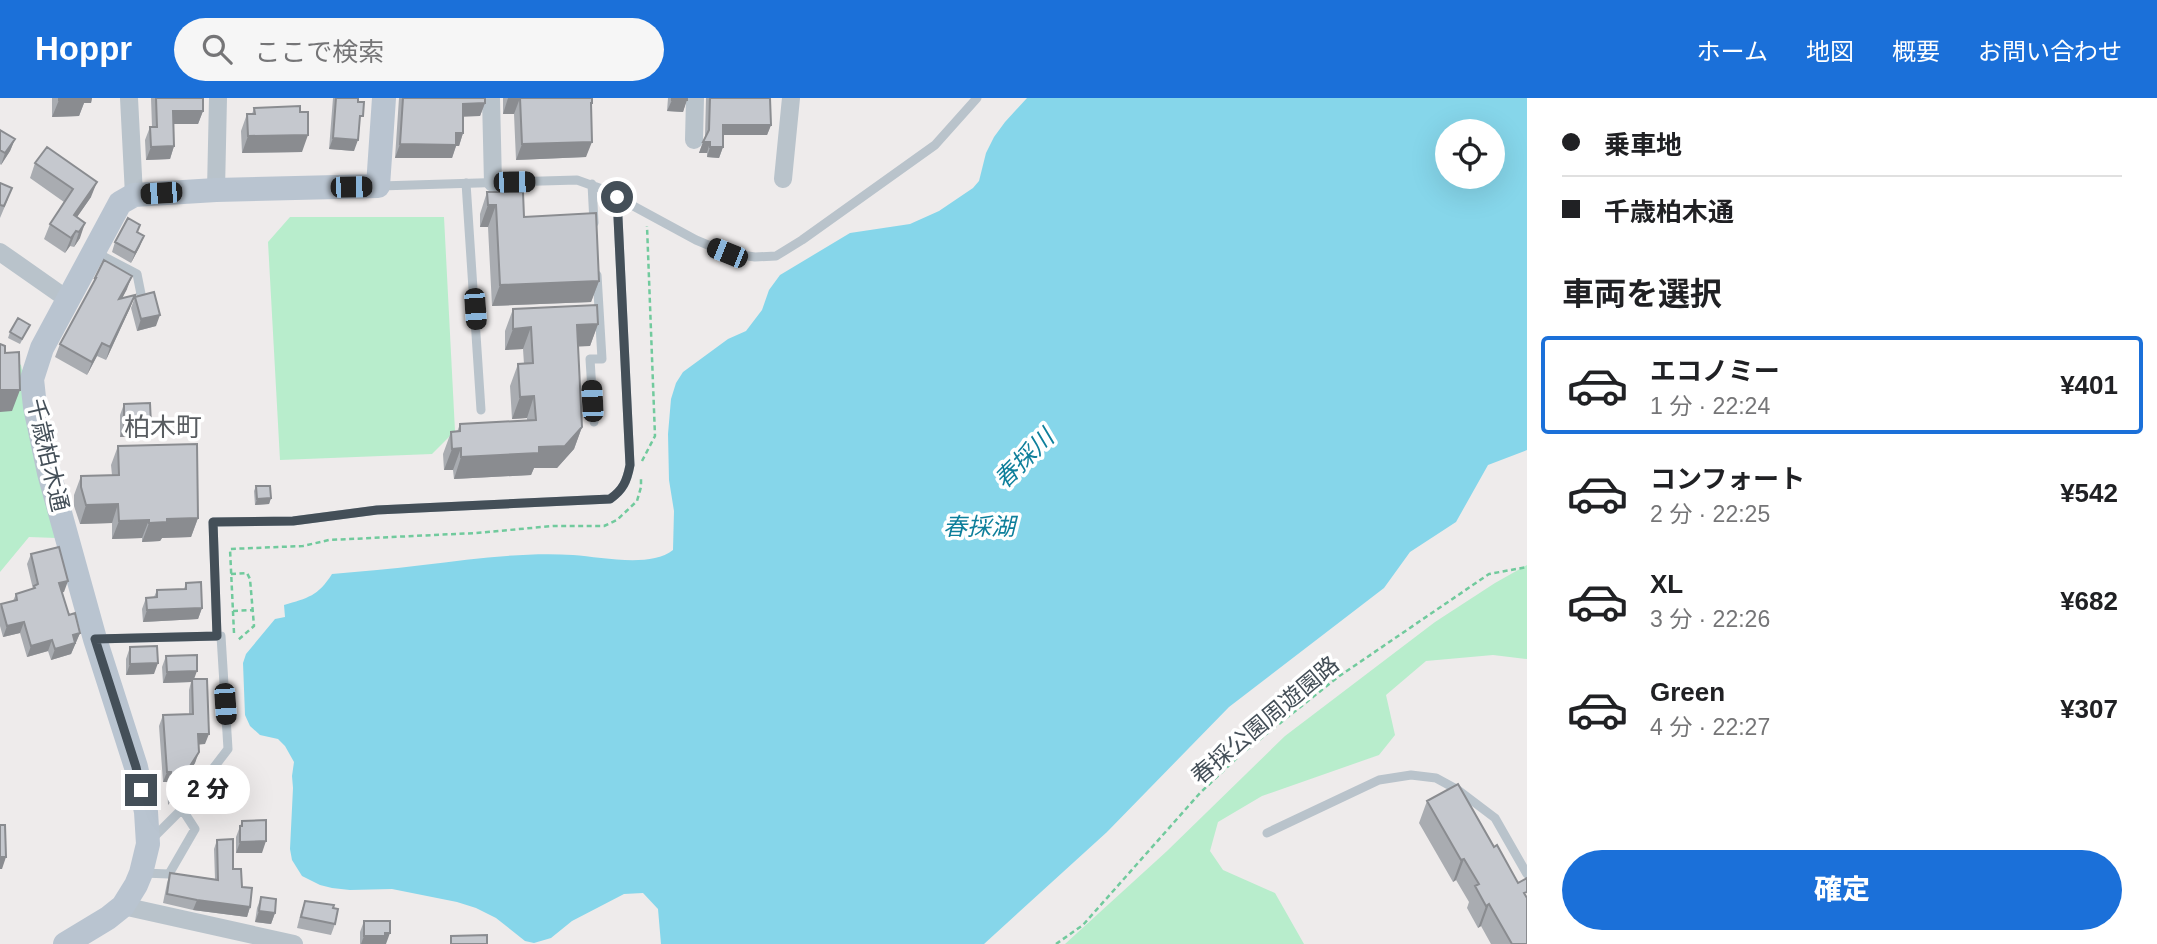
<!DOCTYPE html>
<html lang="ja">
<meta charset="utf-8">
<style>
:root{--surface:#fff;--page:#f6f6f6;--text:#202124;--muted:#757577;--line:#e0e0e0;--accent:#1b70d9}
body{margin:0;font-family:Arial,"Noto Sans JP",sans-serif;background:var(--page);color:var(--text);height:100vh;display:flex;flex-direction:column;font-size:26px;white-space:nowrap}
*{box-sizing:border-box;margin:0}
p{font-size:23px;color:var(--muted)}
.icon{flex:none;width:38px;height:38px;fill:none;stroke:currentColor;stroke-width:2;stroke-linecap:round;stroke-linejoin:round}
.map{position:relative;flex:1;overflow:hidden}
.details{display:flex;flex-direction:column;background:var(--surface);width:630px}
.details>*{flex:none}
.guide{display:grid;align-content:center;height:154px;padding:0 35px;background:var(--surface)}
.controls{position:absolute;left:1435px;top:21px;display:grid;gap:14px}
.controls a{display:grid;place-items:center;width:70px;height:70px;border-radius:50%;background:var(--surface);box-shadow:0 7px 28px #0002;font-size:35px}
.end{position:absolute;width:32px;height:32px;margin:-16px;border:9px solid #444f58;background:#fff;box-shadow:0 0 0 4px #fff}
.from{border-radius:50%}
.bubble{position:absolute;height:49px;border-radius:24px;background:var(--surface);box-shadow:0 7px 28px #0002;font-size:23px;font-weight:800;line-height:49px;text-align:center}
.car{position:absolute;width:21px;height:42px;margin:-21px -10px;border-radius:9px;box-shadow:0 0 5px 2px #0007;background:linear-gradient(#222 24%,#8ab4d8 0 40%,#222 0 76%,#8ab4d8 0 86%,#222 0)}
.guide b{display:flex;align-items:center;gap:24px;height:66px;font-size:26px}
.guide b+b{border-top:2px solid var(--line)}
.guide i{width:18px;height:18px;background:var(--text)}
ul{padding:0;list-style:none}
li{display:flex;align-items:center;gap:21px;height:98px;margin:0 14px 10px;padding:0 21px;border:4px solid transparent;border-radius:7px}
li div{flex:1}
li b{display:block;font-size:26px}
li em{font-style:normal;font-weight:800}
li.on{border-color:var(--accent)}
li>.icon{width:63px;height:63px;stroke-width:1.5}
h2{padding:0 35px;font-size:32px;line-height:84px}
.button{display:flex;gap:14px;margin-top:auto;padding:14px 35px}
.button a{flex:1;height:80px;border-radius:42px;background:var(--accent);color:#fff;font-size:28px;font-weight:800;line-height:80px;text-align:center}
header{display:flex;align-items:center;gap:42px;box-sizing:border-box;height:98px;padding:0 35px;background:var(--accent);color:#fff}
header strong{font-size:33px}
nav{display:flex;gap:38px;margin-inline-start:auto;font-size:24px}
.search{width:490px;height:63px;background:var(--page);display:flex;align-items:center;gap:18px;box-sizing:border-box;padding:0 24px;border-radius:38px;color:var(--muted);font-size:26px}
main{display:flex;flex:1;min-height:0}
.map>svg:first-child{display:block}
</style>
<header>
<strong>Hoppr</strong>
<div class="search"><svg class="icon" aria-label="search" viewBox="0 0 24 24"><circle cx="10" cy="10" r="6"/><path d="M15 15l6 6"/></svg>ここで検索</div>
<nav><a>ホーム</a><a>地図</a><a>概要</a><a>お問い合わせ</a></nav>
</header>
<main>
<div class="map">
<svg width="1527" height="846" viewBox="0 0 1527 846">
<rect width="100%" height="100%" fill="#eeebeb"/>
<!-- green -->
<path fill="#b8edcc" d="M290 119H444L455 333 432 356 280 362 268 144Z
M0 252 21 267 57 440 29 439 0 474Z
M1527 467V561L1493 557 1426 563 1386 597 1395 637 1379 657 1262 698 1218 724 1210 753 1223 772 1275 795 1304 846H1065L1167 753 1285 638 1435 524 1495 485Z"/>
<!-- water -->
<path fill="#86d6ea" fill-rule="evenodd" d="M1027 0H1527V352L1488 367 1456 424 1410 454 1384 490 1229 609 1107 734 984 846H661L658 811 643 795 624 796 572 823 551 840 534 845 525 843 496 820 476 810 457 804 392 791 350 792 332 790 320 787 302 778 292 762 290 751 293 690 292 678 294 664 285 648 278 641 260 637 250 628 245 617 243 565 246 556 275 521 285 519 284 507C308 500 318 498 332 476 362 473 392 471 423 467 473 461 523 454 573 457 602 459 650 470 673 452L674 413 669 382 668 336 671 301 676 285 683 274 728 241 746 233 762 212 769 192 780 177 850 135 910 126 939 113 973 90 979 83 986 55 994 39 1005 24ZM1447 33H1493V79H1447Z"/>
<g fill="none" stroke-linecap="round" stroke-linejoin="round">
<!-- path -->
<path stroke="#71ca9d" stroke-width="2.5" stroke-dasharray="5 3.5" stroke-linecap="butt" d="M642 363 655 338 647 128
M231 476 247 475 250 481 254 528 238 542
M233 513 253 512
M234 535 230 451 303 448 329 442 476 435 553 428H604L617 422 637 403 641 389V379
M199 714 223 680
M1056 846 1083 827 1200 695 1240 657 1338 579 1489 476 1527 469"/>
<!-- lane -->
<path stroke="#b9c3cb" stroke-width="9" d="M466 85 481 312
M592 86 594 125
M380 88 577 82 602 91 696 142 727 155 755 159 776 158 802 142 935 47 977 0
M95 154 137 176 141 196
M594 324 590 261H602L597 177
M217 538 213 424 293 423 377 412 610 401C623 392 627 383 630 367L617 99
M97 541 221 538 228 651 182 711 151 742
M1267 735 1379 682 1411 677 1436 680 1458 692 1495 720 1527 776
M143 775 169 776 195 731 182 711"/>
<!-- street -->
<path stroke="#b9c3cb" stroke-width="18" d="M129 0 134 97
M491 0 493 85
M694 42 695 0
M783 81 791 0
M216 92 218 0
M0 154 67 201
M123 808 294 846"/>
<!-- secondary -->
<path stroke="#b9c4d0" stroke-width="24" d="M65 846 108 820 123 808 136 787 141 775 148 746 146 714 136 669 95 541 49 375 35 309 32 281 42 250 120 105 134 97 216 92 378 88 384 0"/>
</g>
<!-- wall -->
<path fill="#a9acb1" d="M52 0H92L91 5H84L79 18 52 19Z
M151 0H203V13L198 26H174V48L170 61 146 62 145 42 150 29H152Z
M333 0H358L354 53 329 51Z
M399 0H485V5L480 18H463V35L459 48H456L452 60H395Z
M503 0H592L586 59 516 62 514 16H503Z
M668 0H687L683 14 667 13Z
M706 0H770L771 27 767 37H723V49L719 60 707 59V55H699L705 39Z
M254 10 300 14 302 54 242 55 241 33 247 16H252Z
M0 32 15 41 10 53 1 67 0 66Z
M35 65 91 99 77 119 80 140 74 149 70 148 65 155 44 141 50 126 64 104 30 80Z
M0 85 8 101 0 120Z
M487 94 599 183 591 204 492 208 488 129H480V116Z
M140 127 137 134 140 148 131 165 112 154 115 144Z
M95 180 127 191 122 200 130 210 106 262 97 258 87 277 55 259 60 246 91 190Z
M135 199 156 228 137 233 131 210Z
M513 211 598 226 590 248H578L582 329 574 351 557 370H534L531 377 454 381 453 372H444L443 356 451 334H457L460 326 527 323V320L512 321 510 288 518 266H524L523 251 505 252V233Z
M30 227 20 246 8 240 10 234Z
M124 306 151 327 147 338 120 339V317Z
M118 348 198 420 191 439 162 440 160 443 142 444V440L112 441V425L80 426 74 408V397L81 378 112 377 111 367Z
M256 388 271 400 269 406 255 407 254 393Z
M31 456 64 494H62L69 517 80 535 71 556 51 562 48 553 27 559 20 535 3 539 0 528V509L1 506 13 503 16 496 33 491 27 466Z
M186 485 202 510 198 521 143 524 142 511 146 500 154 499 157 492 184 491Z
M130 549 154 576 126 577V561Z
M166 558 194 581 205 646H199L195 665 168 707 167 684H163L159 628 163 617 189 616V592L191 584 163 585 162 569Z
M1427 703 1527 846H1491L1481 828 1478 830 1467 810 1469 804 1456 782 1453 784 1419 725Z
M242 723 262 755H236V739Z
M217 742 242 789 250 809 247 819 193 812 163 805 167 785 170 775 215 781 214 751Z
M261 799 275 815 271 826 255 824 257 810Z
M305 803 333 810 335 826 331 837 297 830 301 814Z
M364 823 386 846H360V834Z"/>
<!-- shaded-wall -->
<path fill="#8a8c90" d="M81 0H92L91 5H84L79 18 52 19 59 2Z
M508 0H520L514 16H503Z
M672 2H687L683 14 667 13Z
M485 5 480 18 458 19 463 6Z
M173 13H203L198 26H168Z
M723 27H771L767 37H719Z
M456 35H463L459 48H456L452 60H395L400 46Z
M308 37 302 54 242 55 248 38Z
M333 40 358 42 354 53 329 51Z
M15 41 10 53 1 67 5 55Z
M592 44 586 59 516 62 522 46Z
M703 44H710L707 55H699Z
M174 48 170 61 146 62 151 49Z
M710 49H723L719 60 707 59Z
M97 84 91 99 68 132 74 117Z
M488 107H496L488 129H480Z
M85 125 80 140 74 149 79 134Z
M76 133 70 148 65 155 71 140Z
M144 138 140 148 131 165 135 155Z
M132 178 127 191 115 214 119 201Z
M599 183 591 204 492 208 500 187Z
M135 197 130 210 106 262 110 249Z
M160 217 156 228 137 233 141 221Z
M598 226 590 248 570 249 577 227Z
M531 229 523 251 505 252 513 231Z
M102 245 97 258 87 277 92 264Z
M0 292H20L12 313 0 314Z
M534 298 527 320 512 321 520 299Z
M151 327 147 338 120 339 124 328Z
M582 329 574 351 557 370H534L531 377 454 381 461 359 539 349Z
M461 350 453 372H444L452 351Z
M271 400 269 406 255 407 257 401Z
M118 406 112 425 80 426 86 407Z
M198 420 191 439 162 440 160 443 142 444 149 425 167 421Z
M149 422 142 440 112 441 119 423Z
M68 483 64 494 55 496 59 485Z
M202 510 198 521 143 524 147 512Z
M24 524 20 535 3 539 7 528Z
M80 535 71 556 51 562 55 551 73 537Z
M52 542 48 553 27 559 31 548Z
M158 565 154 576 126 577 130 566Z
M197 573 193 584 192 581 191 584 163 585 167 574Z
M198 636H209L205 646 195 647Z
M199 654 195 665 168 707 172 696Z
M167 674H171L167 684H163Z
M266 743 262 755H236L240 744Z
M0 759H6L2 771H0Z
M1464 761 1456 782 1453 784 1461 762Z
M197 802 250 809 247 819 193 812Z
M1489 806 1481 828 1478 830 1486 808Z
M259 813 275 815 271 826 255 824Z
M385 835H390L386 846H361L364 838Z"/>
<!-- building -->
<path fill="#c5c8ce" stroke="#8a8c90" stroke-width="2" d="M59 0H85V2H59Z
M156 0H203V13H173L174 48 151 49 150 29H157Z
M336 0H358V4H364L363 18H360L358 42 333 40Z
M403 0H485V5L463 6V35H456V47L400 46Z
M520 0H592V5H591L592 44 522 46Z
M672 0H687V2H672Z
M710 0H770L771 27H723V49H710V44H703L709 32Z
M300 8V14H308V37L248 38 247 16H255L254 10Z
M0 32 15 41 5 55 0 52Z
M47 49 97 84 74 117 85 125 79 134 76 133 71 140 50 126 73 91 35 65Z
M0 85 12 90 4 108 0 107Z
M487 94H523L524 119 596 115 599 183 500 187 496 107H488Z
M128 120 140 127 137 134 144 138 135 155 115 144Z
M104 162 132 178 119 201 135 197 110 249 102 245 92 264 60 246 96 180H95Z
M154 194 160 217 141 221 135 199Z
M597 207 598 226 577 227 582 329 565 348 539 349V355L461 359V350L452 351 451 334 460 333V326L536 322 534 298 520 299 518 266 533 265 531 229 513 231V211Z
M18 220 30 227 22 241 10 234Z
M0 246 5 248V255L19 254 20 292H0Z
M150 305 151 327 124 328V306Z
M197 346 198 420 167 421V424L149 425V422L119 423 118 406 86 407 81 389V378L119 377 118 348Z
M256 388H270L271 400 257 401Z
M59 449 68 483 59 485 69 517 75 515 80 535 73 537 75 545 55 551 52 542 31 548 24 524 7 528 1 506 17 502 16 496 35 490 34 488 38 486 31 456Z
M201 484 202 510 147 512 146 500 157 499V492L186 491V485Z
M157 548 158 565 130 566V549Z
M197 557V573L167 574 166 558Z
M192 581H207L209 636H198L199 654 172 696 171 674H167L163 617 193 616Z
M1458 686 1494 749 1497 747 1518 785 1527 780V794L1524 795 1527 800V846H1512L1489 806 1486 808 1475 788 1479 786 1464 761 1461 762 1427 703Z
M266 722V743L240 744V728H242V723Z
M0 727H5L6 759H0Z
M233 741V771H241L242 789 252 790 250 809 197 802 167 796 170 775 218 782 217 742Z
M261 799 276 801 275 815 259 813Z
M305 803 334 807 333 810 338 811 335 826 301 819Z
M364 823H390V835H385V838H364Z
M487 837V846H451V838Z"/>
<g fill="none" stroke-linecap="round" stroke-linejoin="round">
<!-- route -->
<path stroke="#444f58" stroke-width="9" d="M141 692 136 669 95 541 217 538 213 424 293 423 377 412 610 401C623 392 627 383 630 367L617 99"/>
</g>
<g text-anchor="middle" stroke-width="7" stroke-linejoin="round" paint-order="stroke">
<!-- street labels -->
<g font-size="23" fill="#444f58" stroke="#fff">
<text transform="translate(48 357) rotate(77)" y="8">千歳柏木通</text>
<text transform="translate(1265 622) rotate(-40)" y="8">春採公園周遊園路</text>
</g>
<!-- water labels -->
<g font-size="24" font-style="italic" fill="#0e7f9b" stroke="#fff">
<text transform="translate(1024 361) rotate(-45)" y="8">春採川</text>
<text x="979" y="437">春採湖</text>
</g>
<!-- quarter labels -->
<g font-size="26" fill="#585c60" stroke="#fff">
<text x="163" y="338">柏木町</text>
</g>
</g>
</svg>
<div class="controls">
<a><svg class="icon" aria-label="locate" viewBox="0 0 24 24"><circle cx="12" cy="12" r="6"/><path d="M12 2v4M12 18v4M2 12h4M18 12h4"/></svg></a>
</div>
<i class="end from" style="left:617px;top:99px"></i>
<i class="end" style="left:141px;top:692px"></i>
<div class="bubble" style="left:166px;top:667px;width:84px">2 分</div>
<i class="car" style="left:514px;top:84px;rotate:89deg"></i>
<i class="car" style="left:351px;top:89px;rotate:89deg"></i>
<i class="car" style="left:161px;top:95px;rotate:266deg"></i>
<i class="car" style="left:727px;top:155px;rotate:292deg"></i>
<i class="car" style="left:475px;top:211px;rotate:176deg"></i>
<i class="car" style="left:592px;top:303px;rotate:357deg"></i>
<i class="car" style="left:225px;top:606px;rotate:176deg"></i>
</div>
<section class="details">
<div class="guide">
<b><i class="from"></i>乗車地</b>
<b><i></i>千歳柏木通</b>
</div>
<h2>車両を選択</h2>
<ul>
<li class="on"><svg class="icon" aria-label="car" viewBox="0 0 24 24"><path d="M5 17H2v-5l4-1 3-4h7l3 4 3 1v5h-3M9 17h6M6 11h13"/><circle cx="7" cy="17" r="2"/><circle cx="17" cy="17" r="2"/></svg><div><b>エコノミー</b><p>1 分 · 22:24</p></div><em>¥401</em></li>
<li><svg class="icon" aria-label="car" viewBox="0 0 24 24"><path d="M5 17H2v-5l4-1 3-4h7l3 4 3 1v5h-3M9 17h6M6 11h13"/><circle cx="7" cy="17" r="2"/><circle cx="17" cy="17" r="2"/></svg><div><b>コンフォート</b><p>2 分 · 22:25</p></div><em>¥542</em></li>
<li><svg class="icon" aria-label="car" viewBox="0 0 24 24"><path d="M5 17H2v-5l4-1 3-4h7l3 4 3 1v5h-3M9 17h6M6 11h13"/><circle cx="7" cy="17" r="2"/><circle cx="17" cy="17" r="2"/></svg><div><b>XL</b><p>3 分 · 22:26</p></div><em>¥682</em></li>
<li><svg class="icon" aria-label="car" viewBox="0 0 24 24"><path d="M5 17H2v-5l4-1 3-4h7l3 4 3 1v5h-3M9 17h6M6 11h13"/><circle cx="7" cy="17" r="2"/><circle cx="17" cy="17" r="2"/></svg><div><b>Green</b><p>4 分 · 22:27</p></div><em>¥307</em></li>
</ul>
<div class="button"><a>確定</a></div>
</section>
</main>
